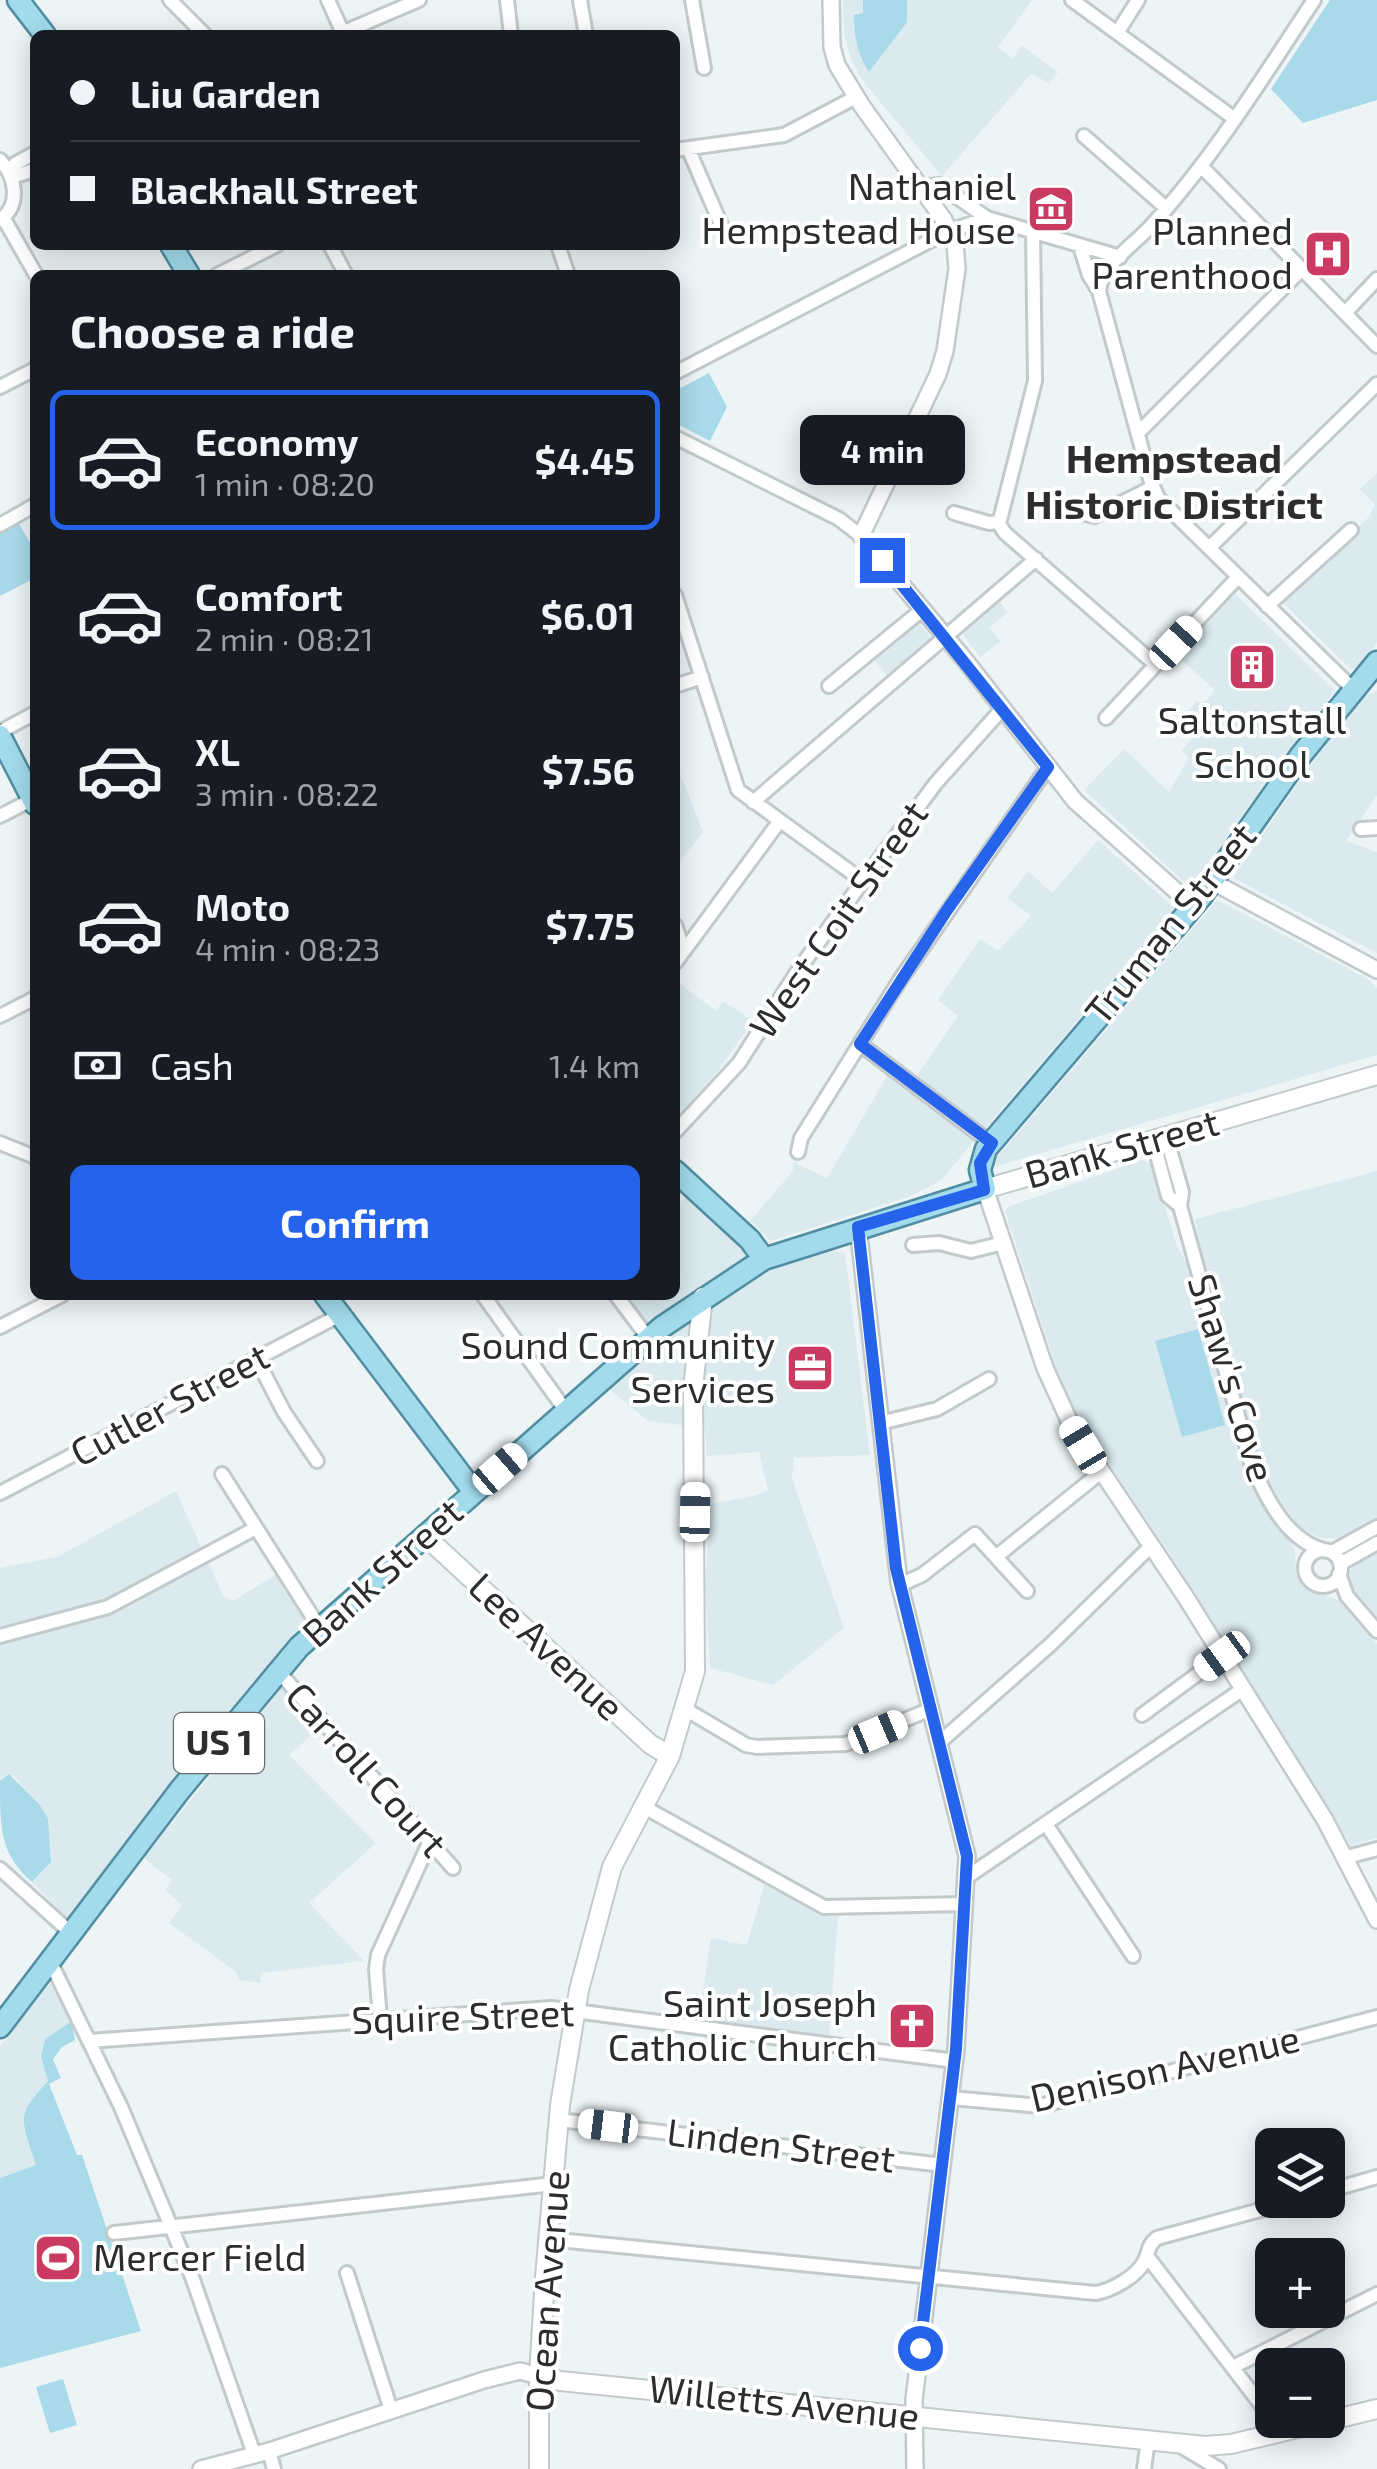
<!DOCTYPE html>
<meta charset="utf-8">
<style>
:root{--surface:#171b24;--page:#20242c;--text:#f1f3f6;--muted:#9ea1a6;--line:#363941;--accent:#2563eb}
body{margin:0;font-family:"Exo 2",sans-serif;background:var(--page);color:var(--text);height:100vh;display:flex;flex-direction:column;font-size:38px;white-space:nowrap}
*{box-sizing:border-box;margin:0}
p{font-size:32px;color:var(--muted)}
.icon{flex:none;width:55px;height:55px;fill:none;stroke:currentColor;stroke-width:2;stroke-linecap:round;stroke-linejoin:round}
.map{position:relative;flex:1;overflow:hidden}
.sheet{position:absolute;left:30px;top:270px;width:650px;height:1030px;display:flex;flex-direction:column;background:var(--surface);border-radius:15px;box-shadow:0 5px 25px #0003}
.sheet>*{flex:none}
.hud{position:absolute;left:30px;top:30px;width:650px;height:220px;border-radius:15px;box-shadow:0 5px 25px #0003;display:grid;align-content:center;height:220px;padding:0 40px;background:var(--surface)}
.controls{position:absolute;left:1255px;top:2128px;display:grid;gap:20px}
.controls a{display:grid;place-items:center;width:90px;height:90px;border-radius:15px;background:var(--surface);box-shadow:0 5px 25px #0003;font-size:50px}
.end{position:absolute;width:45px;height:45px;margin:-22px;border:12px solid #2563eb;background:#fff;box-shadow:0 0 0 5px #fff}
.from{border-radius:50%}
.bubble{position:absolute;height:70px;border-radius:15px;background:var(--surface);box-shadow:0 5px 25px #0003;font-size:32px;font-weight:700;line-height:70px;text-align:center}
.car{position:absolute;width:30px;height:60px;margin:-30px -15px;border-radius:12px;box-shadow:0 0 8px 2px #0007;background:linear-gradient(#fff 24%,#345 0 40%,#fff 0 76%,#345 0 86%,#fff 0)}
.hud b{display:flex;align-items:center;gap:35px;height:95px;font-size:38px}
.hud b+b{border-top:2px solid var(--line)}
.hud i{width:25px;height:25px;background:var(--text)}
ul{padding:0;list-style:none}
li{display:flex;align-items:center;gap:30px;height:140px;margin:0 20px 15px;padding:0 20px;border:5px solid transparent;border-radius:15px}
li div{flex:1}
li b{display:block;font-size:38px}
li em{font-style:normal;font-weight:700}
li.active{border-color:var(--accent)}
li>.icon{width:90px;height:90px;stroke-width:1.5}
h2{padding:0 40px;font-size:45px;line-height:120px}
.pay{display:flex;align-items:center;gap:25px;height:110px;padding:0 40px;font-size:38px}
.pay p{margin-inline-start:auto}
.primary-button{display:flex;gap:20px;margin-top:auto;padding:20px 40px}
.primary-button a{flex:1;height:115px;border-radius:15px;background:var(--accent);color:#fff;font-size:40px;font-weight:700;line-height:115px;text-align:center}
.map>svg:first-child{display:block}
</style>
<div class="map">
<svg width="1377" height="2469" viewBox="0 0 1377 2469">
<rect width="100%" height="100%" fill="#edf4f6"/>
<!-- built -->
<path fill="#daeaef" d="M843 0H1032L998 47 1012 59 1022 46 1058 72 1049 84 1032 73 942 176 866 85 852 62 844 35Z
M1377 473V642L1365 665 1352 670 1279 599 1368 518 1375 504 1360 489Z
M1235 594 1335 691 1289 749 1191 888 1084 790 1124 749 1169 792 1189 758 1182 750 1197 733 1181 718 1197 701 1202 705 1215 690 1177 656Z
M999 602 1008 612 989 628 1001 641 980 657 962 633Z
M915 619 933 640 889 678 871 656Z
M1377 690V795L1346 841 1377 852V953L1233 878 1311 764 1365 696Z
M678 768 703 832 675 868V769Z
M1098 840 1174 908 984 1130 916 1077 958 1016 938 1000 980 939 998 951 1031 916 1008 898 1028 871 1052 893Z
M1217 900 1368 979 1377 989V1055L993 1167 992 1163Z
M675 980 716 1011 723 1001 753 1021 717 1072 675 1119Z
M889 1073 975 1140 940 1181 911 1196 771 1241 750 1221 793 1171V1162L827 1178Z
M1142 1160 1153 1165 1176 1244 1189 1268 1226 1400 1234 1441 1250 1484 1290 1540 1295 1551 1296 1574 1303 1586 1340 1601 1377 1644V1838L1351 1845 1170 1554 1107 1461 1102 1462 1080 1428 1050 1360 1053 1358 1005 1211 1010 1206Z
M1377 1171V1520L1344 1538H1320L1301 1528 1284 1507 1259 1464 1203 1264 1195 1219Z
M691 1195 762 1270 829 1250 845 1253 870 1455 794 1458 792 1478 844 1628 773 1685 710 1668 705 1585 711 1504 757 1495 768 1490 759 1452 707 1456 705 1428 648 1421 608 1388 643 1359 645 1325 624 1295H675V1205Z
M176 1491 201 1547 111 1599 0 1628V1568L57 1557Z
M1377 1552V1619L1349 1586 1348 1574 1353 1567Z
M208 1561 223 1596 233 1601 277 1574 307 1623 292 1636 167 1787 67 1918 32 1882 47 1867 51 1855 48 1819 15 1777 6 1775 0 1781V1643L115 1614Z
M285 1683 322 1726 289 1755 376 1843 309 1903 364 1961 261 1973 260 1983 239 1980 236 1972 169 1923 182 1905 165 1890 172 1880 144 1858Z
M765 1883 822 1916H838L829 2036 699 2018 711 1938 747 1945Z
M50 1983 72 2021 45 2039 41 2056 49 2084 23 2126 37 2165 0 2178V2047Z"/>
<!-- green -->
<path fill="#a9daea" d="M863 0H907V22L869 72C857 54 854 36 854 15L863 13Z
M1330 0H1377V100L1303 123 1271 89Z
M709 373 727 407 710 441 675 423V391Z
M18 522 35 551V578L0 596V532Z
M1198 1329 1225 1425 1182 1437 1155 1341Z
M9 1774 40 1805 48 1819 51 1862 32 1882C0 1854 0 1828 0 1781Z
M72 2021 75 2040 62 2047 53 2059 61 2078 49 2084 77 2155H82L141 2331 0 2368V2178L36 2165C21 2119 15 2117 48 2081L41 2056 45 2039Z
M63 2379 77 2425 50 2433 36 2387Z"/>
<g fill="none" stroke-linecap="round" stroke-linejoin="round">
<!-- minor casing -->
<g stroke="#c3cacc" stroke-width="18">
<path id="minor" d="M170 0 205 35
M328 0 343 33
M507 0 511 35
M580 0 586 35
M692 0 704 68
M1072 0 1235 119
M1314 0C1263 77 1214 157 1151 226 1135 244 1101 265 1099 291L1150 479 1158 498 1354 690
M1117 33 1138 0
M337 35 419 0
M1084 136 1166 208
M688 148 725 234
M675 150 784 135 856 97
M35 153 15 164 11 171 18 175 35 170
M0 160C16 177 21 205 0 220
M1201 166 1377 346
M921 187 940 185 987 218 1120 257
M4 219 36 275
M1033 232 1035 381 999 524 1005 533 1156 665
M330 245 346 275
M558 245 568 275
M1080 246 1089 275 1099 291
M217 275 277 245
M1345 313 1377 279
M675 373 947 232 987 218
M0 387 35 369
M1138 433 1302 269
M675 437 839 519 861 536
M1061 509 1095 516 1153 487
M954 513 989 523 999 522
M0 525 35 505
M1209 548 1377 384
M675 595 738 790 863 881
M1267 606 1351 530
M675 686 702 677
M829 686 923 609
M1106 718 1238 577
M0 732 35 713
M753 802 1036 559
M0 816 35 798
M1361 829 1377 828
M675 925 684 951
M675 963 779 822
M0 1016 35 998
M860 1044 991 1143
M675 1132 739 1063 799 969 863 881 936 783 1003 708
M1166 1136 1182 1192 1180 1206 1251 1463C1266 1498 1287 1542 1327 1551
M1153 1140 1168 1196 1180 1206
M0 1143 35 1157
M798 1152 801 1138 900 980 1048 767
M913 1245 939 1243 971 1251 1003 1243
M483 1295 566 1411
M616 1295 649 1339
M0 1327 62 1295
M257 1360 284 1412 317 1461
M880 1423 937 1409 989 1379
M222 1474 319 1627
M0 1493 340 1315
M1305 1568a18 18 0 1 1 36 0a18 18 0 1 1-36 0Z
M1332 1552 1377 1527
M997 1556 1101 1472
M1340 1564 1377 1543
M1339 1574 1347 1596 1377 1631
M900 1585 922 1575 975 1534 1027 1591
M0 1636 108 1607 256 1528
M278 1671 453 1868
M685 1709 746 1745 757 1747 846 1744 931 1709
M1142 1715 1222 1656
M940 1742 1050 1645 1151 1546
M644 1807 824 1907 965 1904
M1046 1824 1133 1956
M1347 1857 1377 1849
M0 1869 71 1933
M967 1877 1243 1689
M50 1961 121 2107 192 2277 254 2454
M380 2019 376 1969 378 1955 430 1841
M89 2041 552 2008 955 2061
M951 2098 1040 2106 1377 2017
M559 2120 943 2165
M1328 2191 1377 2177
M114 2233 553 2184
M548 2239 1095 2293C1111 2291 1138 2276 1145 2260 1150 2250 1147 2246 1157 2238L1297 2200
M1147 2256 1272 2419
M347 2273 391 2410
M1233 2367 1377 2294
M1179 2445 1219 2469
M269 2451 274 2469
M1144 2469 1148 2440"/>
</g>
<!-- tertiary casing -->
<g stroke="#c3cacc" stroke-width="20">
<path id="tertiary" d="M831 0 832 47 837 65 862 106 944 220 955 243 957 269 945 351 938 374 861 536 965 660 1075 801 1193 906
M1213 882 1377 970
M985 1189 1045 1368 1072 1427 1185 1596 1325 1820 1377 1920
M858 1227 899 1582 967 1856 956 2049 914 2400 915 2469
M201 2469 269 2451 484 2380 520 2371 539 2376"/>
</g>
<!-- secondary casing -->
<g stroke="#c3cacc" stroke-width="22">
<path id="secondary" d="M985 1189 1377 1075
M424 1535 650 1744 670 1756
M539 2376 560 2381 1205 2446 1231 2444 1377 2409
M539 2469V2376L545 2277 560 2105 579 1990 612 1867 670 1756 695 1671 693 1388 703 1297"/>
</g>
<!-- primary casing -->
<g stroke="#518ea1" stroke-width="25">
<path id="primary" d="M18 0 45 35
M171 245 189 275
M0 736 35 804
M675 1171 750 1240 764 1259
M325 1295 474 1492
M0 2027 180 1790 299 1647 662 1327 764 1259 985 1189 980 1170 986 1149 1201 897 1301 755 1377 662"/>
</g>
<!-- minor -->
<use href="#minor" stroke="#fff" stroke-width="12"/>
<!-- tertiary -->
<use href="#tertiary" stroke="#fff" stroke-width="15"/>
<!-- secondary -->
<use href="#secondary" stroke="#fff" stroke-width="18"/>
<!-- primary -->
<use href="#primary" stroke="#a3dbec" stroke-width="20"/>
</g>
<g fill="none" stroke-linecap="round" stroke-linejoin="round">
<!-- route -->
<path stroke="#2563eb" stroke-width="12" d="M882 560 1048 767 947 910 860 1044 992 1143 980 1163 984 1190 858 1227 896 1568 967 1856 956 2049 920 2348"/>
</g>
<!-- icons -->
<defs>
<g id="museum-square" transform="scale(2.5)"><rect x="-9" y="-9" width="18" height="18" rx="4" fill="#cb3b61" stroke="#fff"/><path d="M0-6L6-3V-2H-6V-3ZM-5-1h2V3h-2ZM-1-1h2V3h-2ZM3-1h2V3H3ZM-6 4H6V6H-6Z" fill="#fff"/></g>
<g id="hospital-square" transform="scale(2.5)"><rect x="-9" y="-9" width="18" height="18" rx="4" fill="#cb3b61" stroke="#fff"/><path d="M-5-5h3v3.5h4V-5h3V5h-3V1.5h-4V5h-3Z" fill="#fff"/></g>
<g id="building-square" transform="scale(2.5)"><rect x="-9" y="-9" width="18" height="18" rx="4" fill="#cb3b61" stroke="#fff"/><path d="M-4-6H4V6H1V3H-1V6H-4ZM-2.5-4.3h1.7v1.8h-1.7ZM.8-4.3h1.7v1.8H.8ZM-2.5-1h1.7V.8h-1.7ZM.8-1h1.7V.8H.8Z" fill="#fff"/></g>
<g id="office-square" transform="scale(2.5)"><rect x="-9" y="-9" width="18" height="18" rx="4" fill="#cb3b61" stroke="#fff"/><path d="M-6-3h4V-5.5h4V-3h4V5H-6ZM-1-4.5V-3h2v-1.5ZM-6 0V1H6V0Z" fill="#fff"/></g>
<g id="church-square" transform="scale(2.5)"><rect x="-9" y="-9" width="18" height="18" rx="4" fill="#cb3b61" stroke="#fff"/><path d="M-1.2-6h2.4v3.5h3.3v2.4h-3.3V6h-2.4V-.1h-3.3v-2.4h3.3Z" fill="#fff"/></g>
<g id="stadium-square" transform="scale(2.5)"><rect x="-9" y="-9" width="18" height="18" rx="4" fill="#cb3b61" stroke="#fff"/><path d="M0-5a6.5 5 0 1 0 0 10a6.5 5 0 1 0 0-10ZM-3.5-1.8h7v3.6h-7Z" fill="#fff"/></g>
</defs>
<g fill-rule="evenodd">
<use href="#museum-square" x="1051" y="209"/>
<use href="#hospital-square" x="1328" y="254"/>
<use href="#building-square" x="1252" y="667"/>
<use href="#office-square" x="810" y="1368"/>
<use href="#church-square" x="912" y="2026"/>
<use href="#stadium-square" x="58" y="2258"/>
</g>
<g text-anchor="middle" stroke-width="8" stroke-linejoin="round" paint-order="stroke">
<!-- shield labels -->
<rect fill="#fff" stroke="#6b6c6d" stroke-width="2.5" x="174" y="1713" width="90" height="60" rx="8"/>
<g font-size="35" font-weight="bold" fill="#2b2d2e">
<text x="219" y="1755">US 1</text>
</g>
<!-- poi labels -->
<g font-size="38" fill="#2b2d2e" stroke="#fff" text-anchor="end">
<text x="1016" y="200">Nathaniel<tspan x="1016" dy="44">Hempstead House</tspan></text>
<text x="1293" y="245">Planned<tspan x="1293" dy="44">Parenthood</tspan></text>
<text x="1252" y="734" text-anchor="middle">Saltonstall<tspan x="1252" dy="44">School</tspan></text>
<text x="775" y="1359">Sound Community<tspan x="775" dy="44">Services</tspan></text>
<text x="877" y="2017">Saint Joseph<tspan x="877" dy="44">Catholic Church</tspan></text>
<text x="93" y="2271" text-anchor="start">Mercer Field</text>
</g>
<!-- street labels -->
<g font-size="38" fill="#2b2d2e" stroke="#fff">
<text transform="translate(839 920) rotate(-55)" y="13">West Coit Street</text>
<text transform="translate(1171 924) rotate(-51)" y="13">Truman Street</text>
<text transform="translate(1122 1149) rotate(-16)" y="13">Bank Street</text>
<text transform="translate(1231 1378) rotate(73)" y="13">Shaw's Cove</text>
<text transform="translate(170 1405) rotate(-28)" y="13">Cutler Street</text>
<text transform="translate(383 1573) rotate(-42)" y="13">Bank Street</text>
<text transform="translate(546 1647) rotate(43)" y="13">Lee Avenue</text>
<text transform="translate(366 1770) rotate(48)" y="13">Carroll Court</text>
<text transform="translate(463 2017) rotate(-2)" y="13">Squire Street</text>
<text transform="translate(1165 2069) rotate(-13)" y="13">Denison Avenue</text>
<text transform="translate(781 2146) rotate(7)" y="13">Linden Street</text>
<text transform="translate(548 2291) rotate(-86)" y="13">Ocean Avenue</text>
<text transform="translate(784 2403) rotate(6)" y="13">Willetts Avenue</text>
</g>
<!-- neighbourhood labels -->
<g font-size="40" font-weight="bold" fill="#2b2d2e" stroke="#fff">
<text x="1174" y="473">Hempstead<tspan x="1174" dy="46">Historic District</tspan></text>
</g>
</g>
</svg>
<div class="controls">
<a><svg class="icon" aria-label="layers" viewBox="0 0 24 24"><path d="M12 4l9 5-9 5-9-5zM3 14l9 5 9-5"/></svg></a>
<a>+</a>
<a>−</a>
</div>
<i class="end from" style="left:920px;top:2348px"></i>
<i class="end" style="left:882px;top:560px"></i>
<div class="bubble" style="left:800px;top:415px;width:165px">4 min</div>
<i class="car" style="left:1176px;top:643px;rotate:43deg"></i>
<i class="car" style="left:1083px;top:1445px;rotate:329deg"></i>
<i class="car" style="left:500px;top:1469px;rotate:49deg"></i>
<i class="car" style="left:695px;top:1512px;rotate:1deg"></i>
<i class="car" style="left:1222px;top:1656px;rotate:234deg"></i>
<i class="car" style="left:878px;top:1732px;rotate:67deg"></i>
<i class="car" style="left:608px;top:2126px;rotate:277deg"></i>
<div class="hud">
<b><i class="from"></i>Liu Garden</b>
<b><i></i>Blackhall Street</b>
</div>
<section class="sheet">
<h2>Choose a ride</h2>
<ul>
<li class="active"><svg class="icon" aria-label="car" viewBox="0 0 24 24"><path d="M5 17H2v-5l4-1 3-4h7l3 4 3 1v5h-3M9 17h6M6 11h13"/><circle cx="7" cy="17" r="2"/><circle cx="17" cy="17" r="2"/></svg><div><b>Economy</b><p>1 min · 08:20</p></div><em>$4.45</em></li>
<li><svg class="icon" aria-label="car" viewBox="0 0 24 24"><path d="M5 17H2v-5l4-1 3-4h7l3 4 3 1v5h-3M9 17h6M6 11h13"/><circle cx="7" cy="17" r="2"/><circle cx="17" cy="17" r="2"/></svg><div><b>Comfort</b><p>2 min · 08:21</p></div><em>$6.01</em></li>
<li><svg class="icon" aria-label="car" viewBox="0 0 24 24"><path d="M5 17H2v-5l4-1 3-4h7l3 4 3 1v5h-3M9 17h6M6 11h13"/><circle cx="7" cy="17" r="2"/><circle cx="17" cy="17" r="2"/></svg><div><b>XL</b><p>3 min · 08:22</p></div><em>$7.56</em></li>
<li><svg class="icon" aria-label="car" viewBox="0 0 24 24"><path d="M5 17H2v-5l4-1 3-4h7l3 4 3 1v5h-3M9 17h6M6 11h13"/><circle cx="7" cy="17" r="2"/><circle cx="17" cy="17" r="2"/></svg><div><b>Moto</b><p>4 min · 08:23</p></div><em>$7.75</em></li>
</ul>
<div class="pay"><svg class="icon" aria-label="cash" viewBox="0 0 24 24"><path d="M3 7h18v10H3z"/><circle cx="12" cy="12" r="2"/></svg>Cash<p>1.4 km</p></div>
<div class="primary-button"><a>Confirm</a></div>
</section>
</div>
